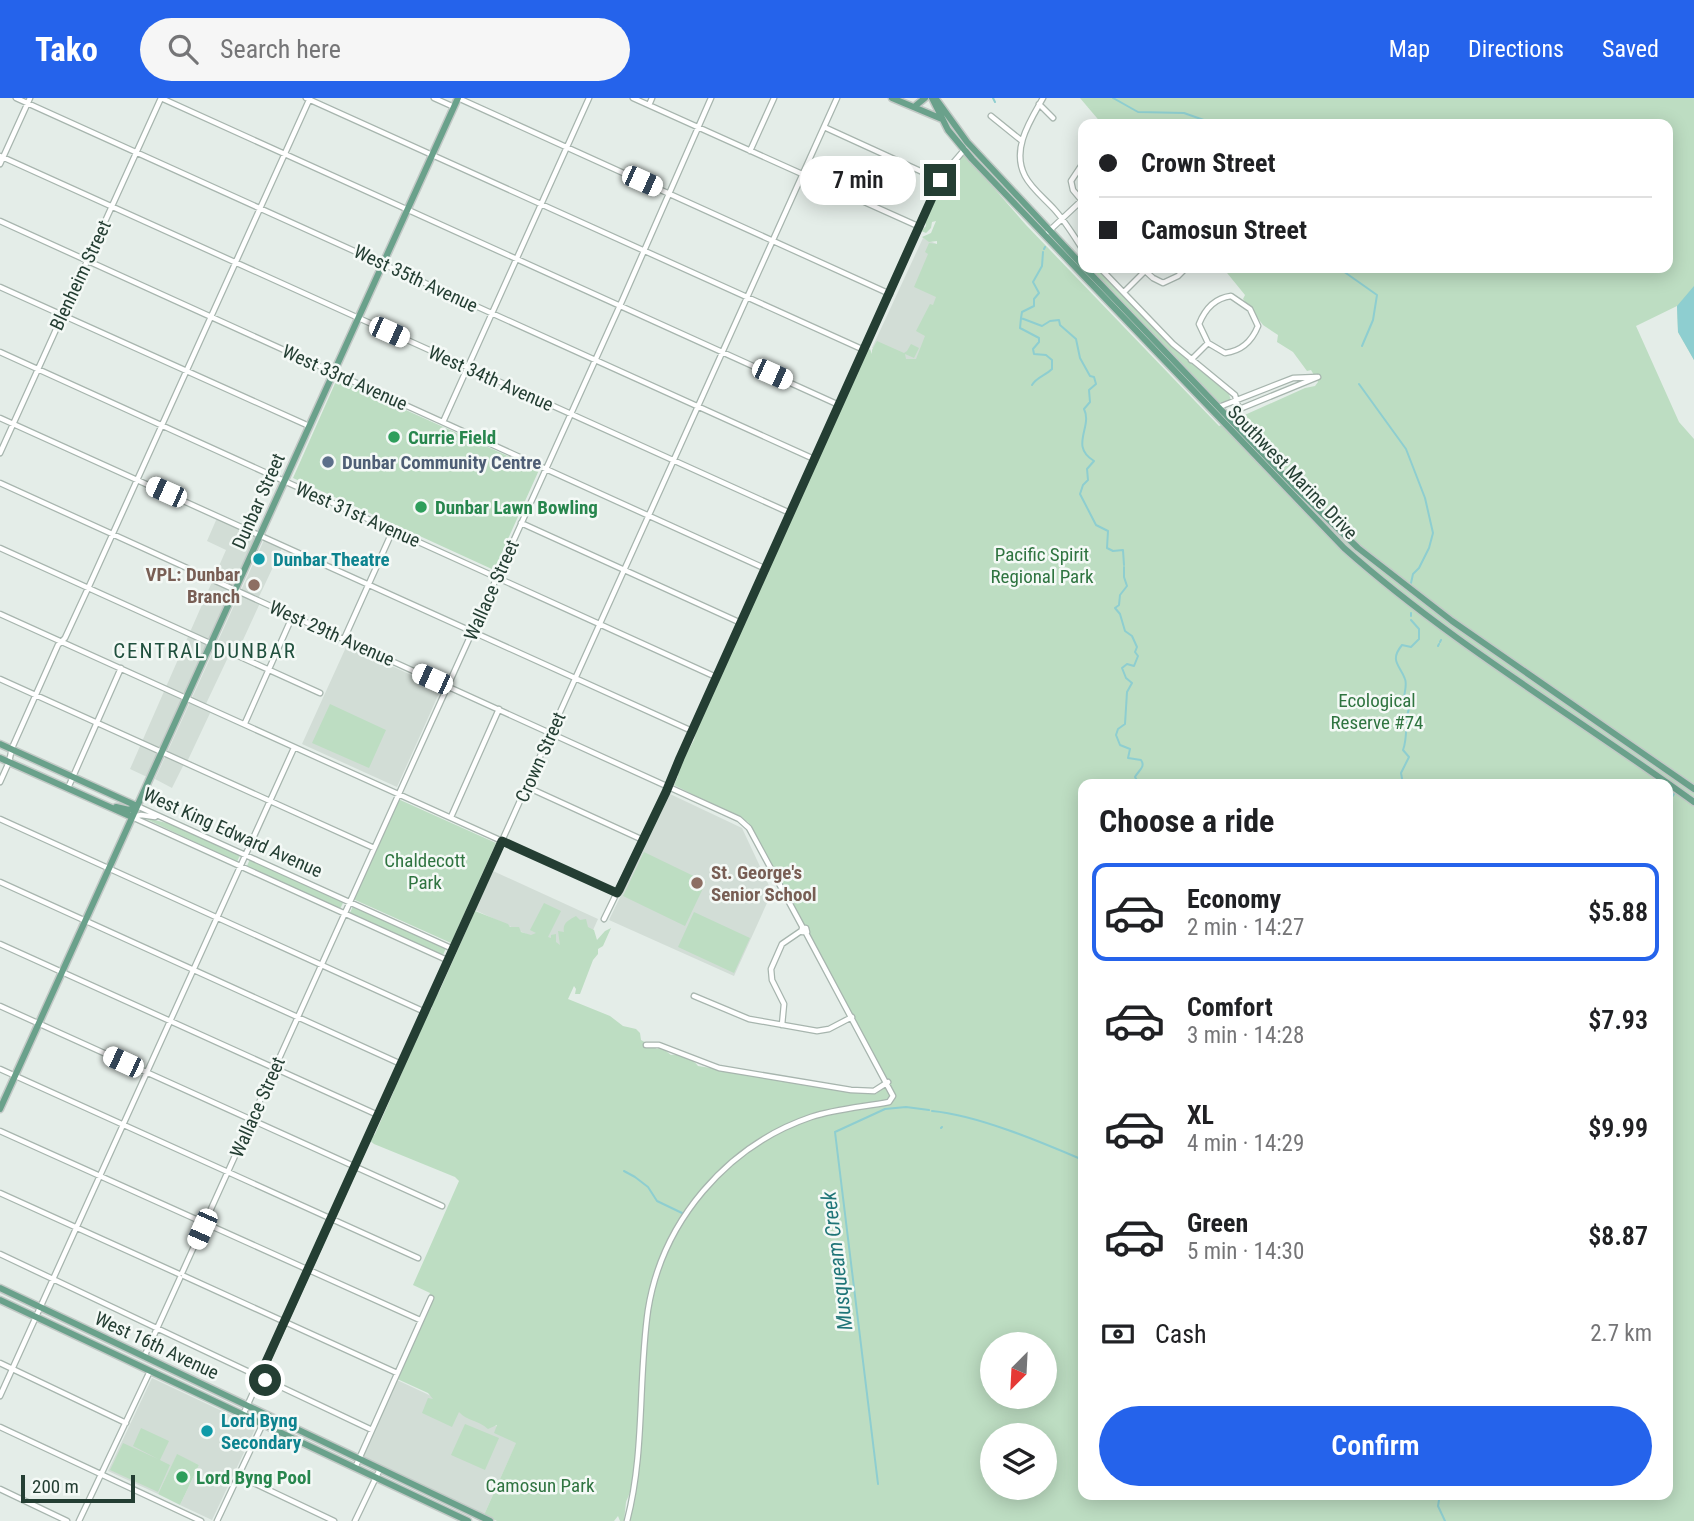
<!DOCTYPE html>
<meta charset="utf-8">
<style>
:root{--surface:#fff;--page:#f6f6f6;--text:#202124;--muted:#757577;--line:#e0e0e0;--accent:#2563eb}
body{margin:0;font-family:"Roboto Condensed",sans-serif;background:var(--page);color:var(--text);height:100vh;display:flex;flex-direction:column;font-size:26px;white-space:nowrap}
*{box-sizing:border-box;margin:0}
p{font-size:23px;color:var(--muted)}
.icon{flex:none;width:38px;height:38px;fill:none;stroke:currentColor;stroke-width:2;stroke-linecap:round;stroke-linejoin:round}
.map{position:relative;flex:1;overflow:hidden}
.side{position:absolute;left:1078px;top:681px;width:595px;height:721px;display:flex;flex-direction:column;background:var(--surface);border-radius:14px;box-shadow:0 4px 18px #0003}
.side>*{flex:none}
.guide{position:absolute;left:1078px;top:21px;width:595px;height:154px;border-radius:14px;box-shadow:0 4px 18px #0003;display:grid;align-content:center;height:154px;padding:0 21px;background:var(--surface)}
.needle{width:46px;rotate:204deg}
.controls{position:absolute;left:980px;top:1234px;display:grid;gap:14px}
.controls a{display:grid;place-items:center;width:77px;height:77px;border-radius:50%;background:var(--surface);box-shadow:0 4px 18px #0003;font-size:35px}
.scale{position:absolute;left:21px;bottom:18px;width:114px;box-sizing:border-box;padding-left:7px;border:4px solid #243e33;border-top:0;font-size:19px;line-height:24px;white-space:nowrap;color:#243e33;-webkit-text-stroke:5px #f4f9f6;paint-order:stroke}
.end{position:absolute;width:32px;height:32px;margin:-16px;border:9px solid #243e33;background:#fff;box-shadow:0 0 0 4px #fff}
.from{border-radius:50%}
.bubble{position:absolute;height:49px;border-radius:24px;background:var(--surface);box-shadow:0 4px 18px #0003;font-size:23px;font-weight:600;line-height:49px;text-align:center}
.car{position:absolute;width:21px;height:42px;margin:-21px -10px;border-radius:9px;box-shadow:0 0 5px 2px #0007;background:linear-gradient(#fff 24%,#345 0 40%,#fff 0 76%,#345 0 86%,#fff 0)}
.guide b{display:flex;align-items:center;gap:24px;height:66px;font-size:26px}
.guide b+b{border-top:2px solid var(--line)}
.guide i{width:18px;height:18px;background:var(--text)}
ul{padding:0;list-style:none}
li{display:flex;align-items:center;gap:21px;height:98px;margin:0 14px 10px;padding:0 7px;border:4px solid transparent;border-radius:14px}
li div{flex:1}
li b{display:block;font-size:26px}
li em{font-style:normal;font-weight:600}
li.selected{border-color:var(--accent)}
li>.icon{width:63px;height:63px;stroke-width:1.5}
h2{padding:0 21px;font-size:32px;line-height:84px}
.pay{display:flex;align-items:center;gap:18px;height:77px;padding:0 21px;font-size:26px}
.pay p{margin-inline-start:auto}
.button{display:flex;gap:14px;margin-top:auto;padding:14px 21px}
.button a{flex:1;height:80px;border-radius:42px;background:var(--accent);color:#fff;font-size:28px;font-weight:600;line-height:80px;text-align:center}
header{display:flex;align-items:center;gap:42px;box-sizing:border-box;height:98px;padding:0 35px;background:var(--accent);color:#fff}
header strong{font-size:33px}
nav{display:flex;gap:38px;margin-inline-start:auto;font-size:24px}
.search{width:490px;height:63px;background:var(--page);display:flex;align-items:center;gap:18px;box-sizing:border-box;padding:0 24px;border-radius:38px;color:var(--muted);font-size:26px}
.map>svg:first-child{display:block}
</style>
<header>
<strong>Tako</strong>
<div class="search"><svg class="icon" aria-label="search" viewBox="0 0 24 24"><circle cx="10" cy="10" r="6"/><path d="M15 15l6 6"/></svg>Search here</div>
<nav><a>Map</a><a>Directions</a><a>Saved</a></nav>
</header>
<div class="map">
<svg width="1694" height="1423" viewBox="0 0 1694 1423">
<rect width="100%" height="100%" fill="#e4ede8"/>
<!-- built -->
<path fill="#d2ddd6" d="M923 140 978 164 928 274 872 250Z
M217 420 254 437 255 440 148 678H145L130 671 226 452 207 443Z
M264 442 282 450 257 503 260 505 237 555 231 553 204 610 211 613 187 664H185L172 690 155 681Z
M347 547 441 591 397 689 302 646Z
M670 696 742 730 772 794 734 878 609 822Z
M493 773 598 821 580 861 475 812Z
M152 1280 256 1329 212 1422 180 1407 199 1367 177 1357 158 1396 108 1373Z
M397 1282 519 1339 484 1417 364 1360V1354Z"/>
<!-- green -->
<path fill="#bdddc2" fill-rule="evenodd" d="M1080 0H1694V262L1678 234 1677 208 1636 228 1679 324 1694 341V1423H630L637 1389 633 1387 626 1404 624 1423H620L618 1418 614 1423H497L484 1417 516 1345 494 1335 497 1327 488 1331C478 1322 467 1323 459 1314L452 1329 422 1315 428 1300 433 1301 428 1295 393 1279 430 1195 413 1187 459 1083 455 1079 374 1046 369 1042 375 1036 394 993V989C403 979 403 965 411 955L410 951 420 935V927L432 910 431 903 439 894 475 813 508 826 510 829H519L521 834 531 837 536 835 530 832 544 805 561 813 548 839 551 840V837L556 836V844L560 847 558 833 564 834C562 825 569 822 576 818L580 822 586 821 588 829 594 832 597 842 605 833 611 830 603 848 598 851V856L593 862 580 896H575L576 891 574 888 568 901 610 918 623 928 636 931 640 935 641 942 657 951 661 949 671 957C679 956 693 961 698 968L876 996 883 990 887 982 748 724 674 687 678 678 676 675 694 642 700 619 713 589 722 576 738 534 746 524 763 480 769 472 768 470 788 430 789 421 865 254 870 251 872 256V252L877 243 904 255 907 253 911 246 919 250 914 260 905 256 906 261H916L925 238 916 233 930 206 933 207 936 199 914 189 928 156 925 154 929 145 937 146V143L929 144 922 139 931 135 936 123 932 124 931 130 926 135 921 133 926 128 925 122 946 76 959 62 962 57 966 58 1026 127 1219 328 1226 325 1225 320 1229 324 1305 290 1315 288 1318 284 1311 272 1307 273 1293 254 1277 244 1278 237 1263 227 1243 201 1245 197 1223 170H1668V26H1102ZM1083 686H1668V1396H1083ZM992 1246H1045V1298H992ZM992 1337H1045V1390H992Z
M1090 170H1096L1179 255 1229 296 1231 303 1224 306 1219 304Z
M337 281 539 372 494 472 293 380Z
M330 606 386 632 369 670 312 645Z
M398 701 496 745 451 845 353 801Z
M142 719 171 726 240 757 237 764Z
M644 754 706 784 685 828 623 798Z
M250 761 344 803 340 811 247 768Z
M353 808 446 850 443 857 350 815Z
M694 814 750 840 734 875 678 849Z
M465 1326 499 1340 485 1372 451 1357Z
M141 1330 169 1343 160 1362 170 1367 158 1394 110 1372 123 1345 158 1361 133 1348Z
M177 1356 199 1367 180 1407 158 1396Z"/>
<!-- water -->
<path fill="#8eced0" d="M1694 188V262L1678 234 1677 208Z"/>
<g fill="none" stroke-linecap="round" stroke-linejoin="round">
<!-- stream -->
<path stroke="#8eced0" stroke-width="2" d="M993 0 995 4
M1113 0 1138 14 1184 15 1215 26
M1044 151 1045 149
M1043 154 1042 168 1033 184 1039 195 1034 201V208L1022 214 1021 220 1042 228 1050 223 1059 222 1060 227 1076 241 1080 260 1090 278 1094 279 1096 286 1089 292 1090 304 1084 311C1093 329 1069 348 1094 363L1087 371 1088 382 1083 387 1080 396 1096 427 1108 433 1107 450 1113 453 1123 452 1124 467
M1338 170 1340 171
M1343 173 1377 197 1373 222 1362 248
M1021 220 1020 230 1039 240V244L1033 251 1034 256 1046 257 1052 262V271C1045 278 1037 279 1032 287
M1359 286 1406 351 1425 400 1433 435 1429 450 1419 470 1413 476 1411 485
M1124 469V479L1127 488 1120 497 1119 507 1115 510 1120 516 1125 533 1132 538 1137 549 1135 554 1138 558 1134 568 1127 566 1122 570 1126 580 1132 585 1127 594 1125 626 1118 631 1116 637 1120 647 1130 651 1128 660 1141 662C1146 669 1138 673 1135 679L1139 686
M1411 515V518
M1440 544 1441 542
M1438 548 1439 546
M1403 686 1401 675 1409 659 1403 652C1409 637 1403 617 1412 605L1404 599C1405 593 1407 586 1405 581 1400 567 1389 563 1402 547L1411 549 1419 541V531L1411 522
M1672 699 1674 696
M1671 705 1672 701
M932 1013C977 1017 1041 1044 1083 1062
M941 1030 942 1029
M624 1073 635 1079 648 1089 657 1103 682 1115
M878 1386 835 1034 885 1011 906 1009 929 1012
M1440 1396 1438 1408 1445 1423"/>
<!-- minor casing -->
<g stroke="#a7b5ae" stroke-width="7">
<path id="minor" d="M16 0 814 361
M161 0 839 307
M306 0 864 252
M434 0 454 9
M458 0 890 196
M633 0 920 129
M1043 0C1030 23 1011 51 1025 78 1031 90 1045 101 1054 111 1065 123 1074 138 1083 152
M1039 6 1053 20
M649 7 652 0
M991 18 1022 43
M824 29 940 82
M750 53 774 0
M0 58 790 415
M0 66 30 0
M1083 104 1073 92 1071 83 1083 65
M0 123 766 471
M1048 134 1081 103
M1100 170 1173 246 1235 297 1239 312
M1142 170 1153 180 1163 185 1178 178 1186 170
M0 189 309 328
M1124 194 1144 174
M1231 198 1250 211 1258 228C1252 243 1241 253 1225 255L1208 245 1199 226C1205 211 1215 200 1231 198Z
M0 254 716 579
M1191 262 1208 245
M1219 309 1293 280 1317 279
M1225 317 1318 279
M0 320 692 633
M443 324 589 0
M0 355 161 0
M0 385 739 721 749 730 803 830
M521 425 741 525
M0 450 320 595
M0 516 617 795
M344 541 393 432
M0 581 374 750
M245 625 293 517
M0 684 9 664 12 650 58 547 65 540 90 486 310 0
M527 689 643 742
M68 690 121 570
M137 708 453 851
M132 719 447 862
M133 719 141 717 155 719
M451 719 499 611
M0 721 425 914
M0 784 401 966
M604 821 667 692 680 660 941 79 965 51
M802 830H806L807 834H802Z
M0 846 378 1017
M694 898 749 921 817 933 829 931 852 919
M0 908 442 1108
M782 927 784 906 772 882 771 871 782 846 801 833
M646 947H659L719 970 851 992 874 993 888 984
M0 971 418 1160
M0 1033 420 1222
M0 1095 179 1176
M0 1156 372 1332
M182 1175 622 203 711 0
M184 1178 397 1275
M144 1259 180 1180
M0 1265 126 1325
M0 1298 294 650
M243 1317 837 0
M0 1329 201 1423
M355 1370 431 1200
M239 1378 334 1423
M0 1391 67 1423
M79 1423 150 1273
M217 1423 267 1317
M355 1423 380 1371
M627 1423C645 1354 638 1282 648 1212 662 1124 726 1048 811 1019 836 1011 863 1009 889 1004L893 998 806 835"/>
</g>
<!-- major casing -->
<g stroke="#c2c9c6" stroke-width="9">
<path id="major" d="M892 0 942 21
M932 0 948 32 972 61 1344 450C1452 546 1577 619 1694 704
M936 1 967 44 1083 168
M914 9 925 0
M1085 170 1296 390 1358 450 1452 523 1694 691
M0 646 137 708
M0 660 132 719
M116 709 129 712 137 708
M0 1011 458 0
M0 1190 490 1423
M0 1202 468 1423"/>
</g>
<!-- minor -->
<use href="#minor" stroke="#fff" stroke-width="4.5"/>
<!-- major -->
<use href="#major" stroke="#6aa18b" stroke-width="6"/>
</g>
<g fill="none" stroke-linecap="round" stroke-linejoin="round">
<!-- route -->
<path stroke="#243e33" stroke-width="9" d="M265 1282 260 1279 261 1275 502 743 617 795 619 792 666 694 680 660 940 82"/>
</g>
<!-- markers -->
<g fill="#2e9e5b" stroke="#f4f9f6" stroke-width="2.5">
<circle cx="394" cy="339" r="7"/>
<circle cx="421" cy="409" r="7"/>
<circle cx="182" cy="1379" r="7"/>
</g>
<circle fill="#5c6f8a" stroke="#f4f9f6" stroke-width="2.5" cx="328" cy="364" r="7"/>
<g fill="#0f9aa8" stroke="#f4f9f6" stroke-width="2.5">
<circle cx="259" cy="461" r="7"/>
<circle cx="207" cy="1333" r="7"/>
</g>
<g fill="#8d6e63" stroke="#f4f9f6" stroke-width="2.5">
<circle cx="254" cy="487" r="7"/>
<circle cx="697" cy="785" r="7"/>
</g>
<g text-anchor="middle" stroke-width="5" stroke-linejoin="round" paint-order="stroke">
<!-- street labels -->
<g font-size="19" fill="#243e33" stroke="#f4f9f6">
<text transform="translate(80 177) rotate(-65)" y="7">Blenheim Street</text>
<text transform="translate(416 180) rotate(25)" y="7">West 35th Avenue</text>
<text transform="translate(345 279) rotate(24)" y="7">West 33rd Avenue</text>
<text transform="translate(491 280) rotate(24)" y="7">West 34th Avenue</text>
<text transform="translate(1293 374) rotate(46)" y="7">Southwest Marine Drive</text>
<text transform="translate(258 403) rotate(-66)" y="7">Dunbar Street</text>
<text transform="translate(358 416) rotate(24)" y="7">West 31st Avenue</text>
<text transform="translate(491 492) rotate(-66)" y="7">Wallace Street</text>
<text transform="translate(332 535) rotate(24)" y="7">West 29th Avenue</text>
<text transform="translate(540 659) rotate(-66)" y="7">Crown Street</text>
<text transform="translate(233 734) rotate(24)" y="7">West King Edward Avenue</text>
<text transform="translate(257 1009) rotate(-66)" y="7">Wallace Street</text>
<text transform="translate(157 1247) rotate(25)" y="7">West 16th Avenue</text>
</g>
<!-- leisure labels -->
<g font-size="19" font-weight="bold" fill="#27864d" stroke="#f4f9f6" text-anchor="start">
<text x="408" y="346">Currie Field</text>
<text x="435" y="416">Dunbar Lawn Bowling</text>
<text x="196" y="1386">Lord Byng Pool</text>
</g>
<!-- service labels -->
<g font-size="19" font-weight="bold" fill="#4e5e75" stroke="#f4f9f6" text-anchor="start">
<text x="342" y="371">Dunbar Community Centre</text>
</g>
<!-- park labels -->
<g font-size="19" fill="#2f7440" stroke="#f4f9f6">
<text x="1042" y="463">Pacific Spirit<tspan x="1042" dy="22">Regional Park</tspan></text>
<text x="1377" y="609">Ecological<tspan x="1377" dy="22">Reserve #74</tspan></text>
<text x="425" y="769">Chaldecott<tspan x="425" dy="22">Park</tspan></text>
<text x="540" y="1394">Camosun Park</text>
</g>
<!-- culture labels -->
<g font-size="19" font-weight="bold" fill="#0d838f" stroke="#f4f9f6" text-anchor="start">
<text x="273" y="468">Dunbar Theatre</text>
<text x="221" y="1329">Lord Byng<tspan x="221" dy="22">Secondary</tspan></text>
</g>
<!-- education labels -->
<g font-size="19" font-weight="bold" fill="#785e54" stroke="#f4f9f6" text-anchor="end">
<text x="240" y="483">VPL: Dunbar<tspan x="240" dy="22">Branch</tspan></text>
<text x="711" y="781" text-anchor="start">St. George's<tspan x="711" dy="22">Senior School</tspan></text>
</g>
<!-- neighbourhood labels -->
<g font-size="21" letter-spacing="2" fill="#20503e" stroke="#f4f9f6">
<text x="205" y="560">CENTRAL DUNBAR</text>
</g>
<!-- water labels -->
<g font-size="21" font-style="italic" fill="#1f7578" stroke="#f4f9f6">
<text transform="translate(837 1163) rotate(-97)" y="7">Musqueam Creek</text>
</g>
</g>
</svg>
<div class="controls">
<a><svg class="needle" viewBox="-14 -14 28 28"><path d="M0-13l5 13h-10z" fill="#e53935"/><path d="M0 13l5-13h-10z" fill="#757577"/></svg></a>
<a><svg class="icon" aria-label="layers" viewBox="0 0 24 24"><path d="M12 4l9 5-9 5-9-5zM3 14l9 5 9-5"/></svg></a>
</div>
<div class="scale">200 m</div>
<i class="end from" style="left:265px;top:1282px"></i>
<i class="end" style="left:940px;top:82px"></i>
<div class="bubble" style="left:800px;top:58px;width:116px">7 min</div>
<i class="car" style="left:642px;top:83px;rotate:114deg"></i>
<i class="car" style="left:389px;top:234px;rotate:114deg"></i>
<i class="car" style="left:772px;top:276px;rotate:114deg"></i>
<i class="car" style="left:166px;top:394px;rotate:294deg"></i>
<i class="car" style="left:432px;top:581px;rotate:294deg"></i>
<i class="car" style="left:123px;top:964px;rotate:295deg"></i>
<i class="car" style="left:202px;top:1131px;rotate:204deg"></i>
<div class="guide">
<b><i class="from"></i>Crown Street</b>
<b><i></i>Camosun Street</b>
</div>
<section class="side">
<h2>Choose a ride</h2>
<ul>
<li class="selected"><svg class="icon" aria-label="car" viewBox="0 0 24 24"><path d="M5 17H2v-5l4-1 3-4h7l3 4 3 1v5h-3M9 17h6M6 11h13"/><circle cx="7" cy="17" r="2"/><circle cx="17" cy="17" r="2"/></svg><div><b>Economy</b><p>2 min · 14:27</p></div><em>$5.88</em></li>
<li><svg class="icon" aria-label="car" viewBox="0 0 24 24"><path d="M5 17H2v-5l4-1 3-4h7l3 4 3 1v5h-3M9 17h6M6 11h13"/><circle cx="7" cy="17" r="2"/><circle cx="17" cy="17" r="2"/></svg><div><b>Comfort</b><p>3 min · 14:28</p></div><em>$7.93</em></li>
<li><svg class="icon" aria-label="car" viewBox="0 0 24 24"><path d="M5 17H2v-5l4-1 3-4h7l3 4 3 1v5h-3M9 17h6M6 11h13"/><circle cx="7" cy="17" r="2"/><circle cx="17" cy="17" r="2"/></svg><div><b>XL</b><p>4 min · 14:29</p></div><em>$9.99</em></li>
<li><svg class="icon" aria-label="car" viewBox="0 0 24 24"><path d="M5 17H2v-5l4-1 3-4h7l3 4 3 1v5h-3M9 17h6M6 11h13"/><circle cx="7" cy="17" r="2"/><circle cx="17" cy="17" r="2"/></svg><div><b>Green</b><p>5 min · 14:30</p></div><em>$8.87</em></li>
</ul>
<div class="pay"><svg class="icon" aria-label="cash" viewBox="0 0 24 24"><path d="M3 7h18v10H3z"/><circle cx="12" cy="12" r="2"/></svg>Cash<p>2.7 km</p></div>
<div class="button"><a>Confirm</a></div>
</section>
</div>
